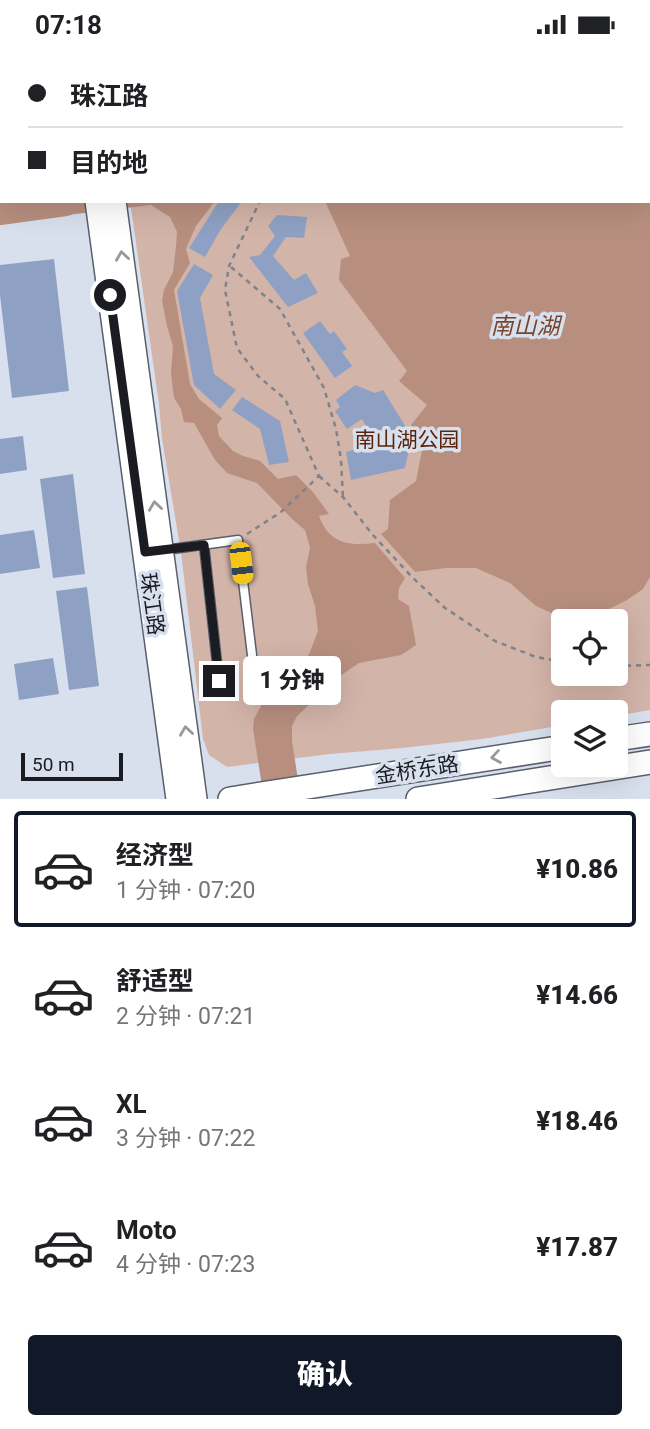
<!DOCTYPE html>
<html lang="zh">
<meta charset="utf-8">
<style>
:root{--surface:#fff;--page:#f2f2f2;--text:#202124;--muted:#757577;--line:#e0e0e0;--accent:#111827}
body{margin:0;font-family:Roboto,"Noto Sans SC",sans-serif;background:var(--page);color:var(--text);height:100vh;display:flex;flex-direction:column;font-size:26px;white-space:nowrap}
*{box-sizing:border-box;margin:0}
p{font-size:23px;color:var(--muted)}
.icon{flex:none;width:38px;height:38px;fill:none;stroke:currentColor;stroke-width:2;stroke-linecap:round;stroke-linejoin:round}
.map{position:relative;height:750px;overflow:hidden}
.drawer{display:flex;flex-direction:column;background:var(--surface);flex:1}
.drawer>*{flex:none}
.top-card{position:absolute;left:0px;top:0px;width:651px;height:154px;box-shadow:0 7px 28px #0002;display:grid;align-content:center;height:154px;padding:0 28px;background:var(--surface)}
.fabs{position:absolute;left:551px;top:560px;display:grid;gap:14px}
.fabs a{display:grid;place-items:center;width:77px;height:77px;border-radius:7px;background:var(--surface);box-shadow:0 7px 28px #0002;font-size:35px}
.scale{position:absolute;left:21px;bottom:18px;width:102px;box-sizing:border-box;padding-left:7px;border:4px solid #1a1c21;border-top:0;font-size:19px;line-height:24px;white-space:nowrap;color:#1a1c21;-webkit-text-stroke:5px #d8e0ee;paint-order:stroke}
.end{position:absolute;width:32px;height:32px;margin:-16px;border:9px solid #1a1c21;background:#fff;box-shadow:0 0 0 4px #fff}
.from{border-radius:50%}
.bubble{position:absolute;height:49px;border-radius:7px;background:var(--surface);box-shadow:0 7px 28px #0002;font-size:23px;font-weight:800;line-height:49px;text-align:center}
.car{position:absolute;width:21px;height:42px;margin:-21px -10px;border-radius:9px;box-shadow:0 0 5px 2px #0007;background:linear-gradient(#f5c518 24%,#345 0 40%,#f5c518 0 76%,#345 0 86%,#f5c518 0)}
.top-card b{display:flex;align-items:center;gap:24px;height:66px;font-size:26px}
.top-card b+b{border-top:2px solid var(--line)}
.top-card i{width:18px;height:18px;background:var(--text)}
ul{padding:12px 0 0;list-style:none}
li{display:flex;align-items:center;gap:21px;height:116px;margin:0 14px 10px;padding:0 14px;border:4px solid transparent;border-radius:7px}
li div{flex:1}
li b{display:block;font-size:26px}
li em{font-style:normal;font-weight:800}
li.on{border-color:var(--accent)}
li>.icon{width:63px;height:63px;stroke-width:1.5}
.action{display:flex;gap:14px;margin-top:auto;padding:14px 28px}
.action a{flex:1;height:80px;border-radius:7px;background:var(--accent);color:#fff;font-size:28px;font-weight:800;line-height:80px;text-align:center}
.status{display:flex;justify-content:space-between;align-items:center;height:49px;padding:0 35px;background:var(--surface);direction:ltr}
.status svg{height:19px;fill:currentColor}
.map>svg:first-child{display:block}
</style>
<div class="status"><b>07:18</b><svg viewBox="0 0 49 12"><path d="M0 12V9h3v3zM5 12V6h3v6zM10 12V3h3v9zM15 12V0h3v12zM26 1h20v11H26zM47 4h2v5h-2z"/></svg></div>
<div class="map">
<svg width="650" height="750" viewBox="0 0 650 750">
<rect width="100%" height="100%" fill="#d8e0ee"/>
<!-- green -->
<path fill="#d3b4a9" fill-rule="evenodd" d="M111 0H650V661L616 667V663H564L563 676 482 690 402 699 330 705 227 718 209 706 203 690 181 503 162 390 159 355 130 152H649V2H111ZM564 572H616V625H564Z"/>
<!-- water -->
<path fill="#b88f7f" d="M300 0H650V528L643 540 627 551 597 566 565 570 536 557 510 534 476 519H446L415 523 381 485 388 480 390 451 416 432 423 396 411 376 427 356 399 332 407 322 339 231 341 210 350 207 325 152H649V2H300Z
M65 152H215L196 177 186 200 190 214 174 241 190 335 199 350 222 369 217 376 219 387 233 402 243 407 260 412 278 430 296 426 313 443 329 465 319 467C329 495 349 497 375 494L405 529 399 539 398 550 409 557 416 596 401 606 359 614 340 627 297 667 292 677V692L301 750H264L253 680 254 670 262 655 280 642 296 626 310 603 318 582 315 557 308 535 306 518 310 499 305 481 292 470 257 434 227 424 215 411 194 374 184 373 181 360 174 349 171 325 173 297 167 277 162 252 164 241 173 223 176 197 177 183 170 168 151 156 67 166Z"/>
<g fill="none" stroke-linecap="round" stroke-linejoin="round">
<!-- river -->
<path stroke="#b88f7f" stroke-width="24" d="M0 164 66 155"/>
</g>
<!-- building -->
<path fill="#8ea1c4" d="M219 152H242L221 180 205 208 189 199Z
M277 166 307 168 304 189 286 188 273 207 294 231 306 224 318 244 288 258 249 208 260 206 275 187 268 177Z
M54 210 69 342 12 349 0 246V216Z
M194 215 213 226 200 249 214 325 236 341 220 360 194 336 177 242Z
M320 272 330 285 334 282 347 300 342 303 352 317 335 329 303 284Z
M355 336 375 344 383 341 412 388 405 419 351 431 346 403 376 394 362 370 347 380 335 362 340 358 336 351Z
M242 348 280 372 289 413 269 416 260 380 232 361Z
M23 387 27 421 0 425V390Z
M73 425 85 525 53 529 40 430Z
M34 481 40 519 0 525V486Z
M87 538 99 637 69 641 56 542Z
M53 609 59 645 19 651 14 615Z"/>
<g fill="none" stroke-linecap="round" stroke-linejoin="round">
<!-- lane casing -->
<g stroke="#595f6b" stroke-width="11">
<path id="lane" d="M23 0V2
M133 0V2
M204 496 219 632
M165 501 238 491 252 606"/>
</g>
<!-- secondary casing -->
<g stroke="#595f6b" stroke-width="26">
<path id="secondary" d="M76 0V2
M94 0V2
M97 152 178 750
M114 152 195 750
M616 690 650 685
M230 750 564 698
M418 750 650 713"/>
</g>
<!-- path -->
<path stroke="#7e838c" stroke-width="2.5" stroke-dasharray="5 5" stroke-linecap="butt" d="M219 0 220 2
M231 218 280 260 324 339 336 380 341 411 343 448
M319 427 343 448 372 485 412 528 445 559 495 592 536 608 564 613
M247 485 281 463 319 427 285 350 258 327 237 299 225 241 229 217 260 152
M616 617 650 616"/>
<!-- lane -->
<use href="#lane" stroke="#fff" stroke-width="8"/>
<!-- secondary -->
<use href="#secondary" stroke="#fff" stroke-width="23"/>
</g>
<!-- one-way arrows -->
<defs><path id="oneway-chevron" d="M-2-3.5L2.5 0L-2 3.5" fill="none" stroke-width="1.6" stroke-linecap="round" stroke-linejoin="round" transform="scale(1.75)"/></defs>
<g stroke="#98999b">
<use href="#oneway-chevron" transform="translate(122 207) rotate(-98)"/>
<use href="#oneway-chevron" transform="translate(155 457) rotate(-98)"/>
<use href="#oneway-chevron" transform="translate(186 682) rotate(-98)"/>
<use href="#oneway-chevron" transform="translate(496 708) rotate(171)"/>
</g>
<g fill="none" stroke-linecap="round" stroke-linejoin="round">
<!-- route -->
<path stroke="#1a1c21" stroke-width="9" d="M110 246 145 503 204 496 219 632"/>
</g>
<g text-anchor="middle" stroke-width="7" stroke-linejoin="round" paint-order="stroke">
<!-- park labels -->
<g font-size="21" fill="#59240c" stroke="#d8e0ee">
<text x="407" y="398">南山湖公园</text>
</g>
<!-- street labels -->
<g font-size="21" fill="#1a1c21" stroke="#d8e0ee">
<text transform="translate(152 555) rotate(82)" y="7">珠江路</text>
<text transform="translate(417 721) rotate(-9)" y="7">金桥东路</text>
</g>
<!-- water labels -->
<g font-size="23" font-style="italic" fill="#7b432b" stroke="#d8e0ee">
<text x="525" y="285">南山湖</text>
</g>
</g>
</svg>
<div class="fabs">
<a><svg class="icon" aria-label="locate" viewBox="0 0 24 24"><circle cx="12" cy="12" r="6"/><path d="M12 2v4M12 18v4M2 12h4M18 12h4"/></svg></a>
<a><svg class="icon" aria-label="layers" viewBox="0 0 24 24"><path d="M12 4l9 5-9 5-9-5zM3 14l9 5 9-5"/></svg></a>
</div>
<div class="scale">50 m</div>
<i class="end from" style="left:110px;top:246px"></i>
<i class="end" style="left:219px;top:632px"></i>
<div class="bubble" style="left:243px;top:607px;width:98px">1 分钟</div>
<i class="car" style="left:241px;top:514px;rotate:173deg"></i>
<div class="top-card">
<b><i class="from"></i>珠江路</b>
<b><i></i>目的地</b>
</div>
</div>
<section class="drawer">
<ul>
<li class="on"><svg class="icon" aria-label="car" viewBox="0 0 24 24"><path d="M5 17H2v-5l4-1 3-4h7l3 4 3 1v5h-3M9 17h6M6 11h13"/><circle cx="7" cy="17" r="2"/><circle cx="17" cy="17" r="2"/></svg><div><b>经济型</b><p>1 分钟 · 07:20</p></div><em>¥10.86</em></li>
<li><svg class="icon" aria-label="car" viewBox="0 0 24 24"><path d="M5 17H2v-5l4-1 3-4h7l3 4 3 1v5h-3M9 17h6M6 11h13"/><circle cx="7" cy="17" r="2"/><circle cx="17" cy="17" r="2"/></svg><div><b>舒适型</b><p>2 分钟 · 07:21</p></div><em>¥14.66</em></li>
<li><svg class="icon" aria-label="car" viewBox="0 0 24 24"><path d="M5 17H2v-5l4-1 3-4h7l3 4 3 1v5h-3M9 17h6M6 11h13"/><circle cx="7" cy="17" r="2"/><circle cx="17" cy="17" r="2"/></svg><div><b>XL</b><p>3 分钟 · 07:22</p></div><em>¥18.46</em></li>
<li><svg class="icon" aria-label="car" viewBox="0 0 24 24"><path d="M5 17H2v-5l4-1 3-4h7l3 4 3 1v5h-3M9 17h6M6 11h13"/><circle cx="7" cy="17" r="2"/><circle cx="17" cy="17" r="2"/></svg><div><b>Moto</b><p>4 分钟 · 07:23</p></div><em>¥17.87</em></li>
</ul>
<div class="action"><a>确认</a></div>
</section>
